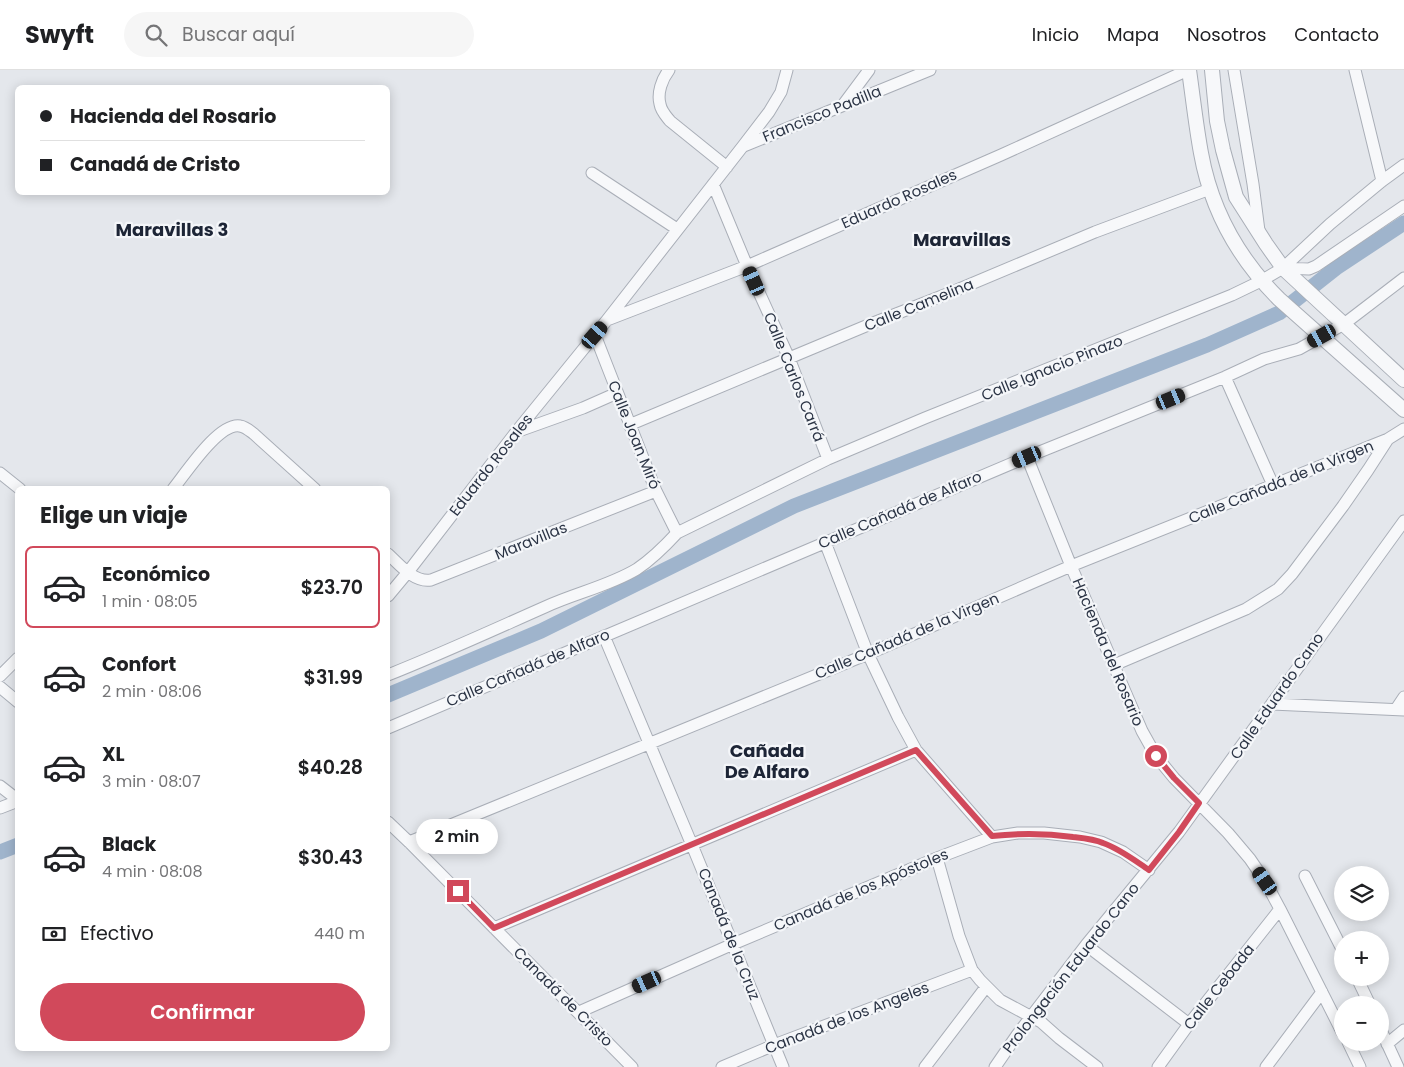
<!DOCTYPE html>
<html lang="es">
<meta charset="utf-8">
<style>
:root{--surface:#fff;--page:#f6f6f6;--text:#202124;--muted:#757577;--line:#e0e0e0;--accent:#d1495b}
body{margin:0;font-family:Poppins,sans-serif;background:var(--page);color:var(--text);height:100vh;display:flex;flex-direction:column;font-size:19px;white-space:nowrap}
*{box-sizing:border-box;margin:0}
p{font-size:16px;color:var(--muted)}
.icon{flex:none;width:28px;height:28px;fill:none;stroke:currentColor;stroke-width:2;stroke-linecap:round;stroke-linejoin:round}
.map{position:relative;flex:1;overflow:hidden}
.details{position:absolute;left:15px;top:416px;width:375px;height:565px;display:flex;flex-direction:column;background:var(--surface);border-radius:8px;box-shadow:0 2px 12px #0003}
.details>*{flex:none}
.hud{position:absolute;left:15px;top:15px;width:375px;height:110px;border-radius:8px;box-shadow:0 2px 12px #0003;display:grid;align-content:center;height:110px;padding:0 25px;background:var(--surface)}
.tools{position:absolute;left:1334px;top:796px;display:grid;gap:10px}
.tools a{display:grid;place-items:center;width:55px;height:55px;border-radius:50%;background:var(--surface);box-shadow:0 2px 12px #0003;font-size:25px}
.end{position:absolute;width:22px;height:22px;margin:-11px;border:6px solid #d1495b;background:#fff;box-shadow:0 0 0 2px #fff}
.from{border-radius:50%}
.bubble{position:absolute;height:35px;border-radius:18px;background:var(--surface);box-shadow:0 2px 12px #0003;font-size:16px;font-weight:600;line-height:35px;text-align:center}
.car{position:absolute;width:15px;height:30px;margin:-15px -8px;border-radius:6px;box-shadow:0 0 4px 1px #0007;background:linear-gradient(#222 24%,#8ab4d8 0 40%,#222 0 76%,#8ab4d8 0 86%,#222 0)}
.hud b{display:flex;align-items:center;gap:18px;height:48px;font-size:19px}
.hud b+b{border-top:1px solid var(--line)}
.hud i{width:12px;height:12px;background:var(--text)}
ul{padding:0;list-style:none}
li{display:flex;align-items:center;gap:15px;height:82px;margin:0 10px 8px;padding:0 15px;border:2px solid transparent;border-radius:8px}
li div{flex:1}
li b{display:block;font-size:19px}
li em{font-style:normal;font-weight:600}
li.selected{border-color:var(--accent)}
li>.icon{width:45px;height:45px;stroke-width:1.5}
h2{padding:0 25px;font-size:22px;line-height:60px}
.pay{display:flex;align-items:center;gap:12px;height:55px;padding:0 25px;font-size:19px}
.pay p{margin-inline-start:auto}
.primary-button{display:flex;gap:10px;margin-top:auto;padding:10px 25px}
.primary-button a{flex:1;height:58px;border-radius:30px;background:var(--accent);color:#fff;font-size:20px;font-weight:600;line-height:58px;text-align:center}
header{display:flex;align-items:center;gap:30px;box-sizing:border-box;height:70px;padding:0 25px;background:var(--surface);border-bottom:1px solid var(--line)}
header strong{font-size:24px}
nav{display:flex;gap:28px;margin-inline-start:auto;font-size:18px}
.search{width:350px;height:45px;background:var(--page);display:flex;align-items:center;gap:12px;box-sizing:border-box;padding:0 18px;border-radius:28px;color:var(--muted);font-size:19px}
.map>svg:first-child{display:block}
</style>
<header>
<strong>Swyft</strong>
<div class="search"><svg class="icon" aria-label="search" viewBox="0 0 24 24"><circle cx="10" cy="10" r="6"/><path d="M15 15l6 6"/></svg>Buscar aquí</div>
<nav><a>Inicio</a><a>Mapa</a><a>Nosotros</a><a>Contacto</a></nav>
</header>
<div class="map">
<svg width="1404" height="997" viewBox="0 0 1404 997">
<rect width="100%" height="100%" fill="#e4e7ec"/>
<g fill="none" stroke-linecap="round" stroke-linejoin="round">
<!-- canal -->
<path stroke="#9fb4cc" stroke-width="15" d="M388 625 541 561 794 436 1207 275 1279 243 1336 198 1404 153
M0 782 18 775"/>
<!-- minor casing -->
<g stroke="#a9aeb7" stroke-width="13">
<path id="minor" d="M669 0C662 9 657 23 660 34 661 41 666 46 670 51L727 97
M1234 0 1253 114 1259 161
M1355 0 1382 111
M843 35 869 0
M744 76 930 0
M592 103 677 159
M713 114 747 196 789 288 828 389
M1283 198 1309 199 1316 196 1404 136
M607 250 747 196 1001 85 1188 0
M595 265 656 421 677 463
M1225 307 1273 415
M629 355 873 253 952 222 1095 162 1210 119
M516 362 583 338 617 323
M1027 387 1071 496 1142 661 1156 686 1174 708 1228 763 1250 789 1265 811 1280 839 1342 962
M0 403 20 419
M173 419C186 403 219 352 240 356 246 357 250 361 254 364L315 419
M825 472 868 584 898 647 916 680 992 767
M388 484C399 494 414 513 431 510L656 421
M388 526 408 502 516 362 607 250 743 76 769 42 781 22 787 0
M604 566 692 775 783 997
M1114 595 1246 539 1278 519 1292 504 1343 436 1368 400 1388 369
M388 605C441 584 493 560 545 537 575 523 609 516 637 499 652 489 665 476 677 463L828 389 925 348 1232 225 1261 211 1283 198 1330 154 1382 111 1404 95
M0 606 18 588
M0 617 18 632
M1272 634 1404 640
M1396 639 1404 627
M388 658 1027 387 1225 307 1264 289 1299 279 1344 254 1404 208
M0 716 18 730
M0 738 18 731
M388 752 409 772 632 997
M409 772 868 584 1071 496 1388 369 1404 359
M937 788 959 866 972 900 980 910 1000 930 1041 952 1059 968 1097 997
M1305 806 1342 879
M494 858 916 680
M1086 875 1189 954
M1357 908 1370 935
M579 942 733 874 937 788 992 767 1018 763H1044L1080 767 1101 772 1123 782 1149 800
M1380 958 1398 997
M1348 972 1360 997
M1387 974 1404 960
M722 997 774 975 972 900
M925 997 986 917
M995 997 1017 965 1086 875 1179 762 1404 451
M1158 997 1189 954 1280 839
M1266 997 1322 922"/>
</g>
<!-- tertiary casing -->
<g stroke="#a9aeb7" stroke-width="16">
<path id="tertiary" d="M1189 0C1193 28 1196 56 1201 83 1211 139 1239 189 1279 229L1404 340
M1212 0 1217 51 1223 80 1236 127 1266 174 1283 198 1404 310"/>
</g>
<!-- minor -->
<use href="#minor" stroke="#f7f8fa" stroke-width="11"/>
<!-- tertiary -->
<use href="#tertiary" stroke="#f7f8fa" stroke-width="14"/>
</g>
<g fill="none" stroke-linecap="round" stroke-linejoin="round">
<!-- route -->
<path stroke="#d1495b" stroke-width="6" d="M458 821 494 858 916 680 992 766C1021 763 1044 763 1073 767 1082 768 1094 769 1103 773 1120 779 1134 790 1149 800L1179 762 1199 733 1174 708 1156 686"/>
</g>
<g text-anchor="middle" stroke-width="4.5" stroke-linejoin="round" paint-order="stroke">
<!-- street labels -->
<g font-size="15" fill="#2b3445" stroke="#f4f6f9">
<text transform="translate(822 44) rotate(-22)" y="5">Francisco Padilla</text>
<text transform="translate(899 129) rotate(-24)" y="5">Eduardo Rosales</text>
<text transform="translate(919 235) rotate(-22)" y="5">Calle Camelina</text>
<text transform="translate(1052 298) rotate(-22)" y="5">Calle Ignacio Pinazo</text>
<text transform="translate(794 307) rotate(68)" y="5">Calle Carlos Carrá</text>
<text transform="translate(634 365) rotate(68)" y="5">Calle Joan Miró</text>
<text transform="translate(491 395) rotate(-52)" y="5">Eduardo Rosales</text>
<text transform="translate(1281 412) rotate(-22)" y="5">Calle Cañadá de la Virgen</text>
<text transform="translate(900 440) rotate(-23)" y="5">Calle Cañadá de Alfaro</text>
<text transform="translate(531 471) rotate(-22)" y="5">Maravillas</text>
<text transform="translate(907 566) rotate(-23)" y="5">Calle Cañadá de la Virgen</text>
<text transform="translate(1108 582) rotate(67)" y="5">Hacienda del Rosario</text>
<text transform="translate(528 598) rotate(-23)" y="5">Calle Cañadá de Alfaro</text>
<text transform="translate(1277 626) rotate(-55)" y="5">Calle Eduardo Cano</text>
<text transform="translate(861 820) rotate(-23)" y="5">Canadá de los Apóstoles</text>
<text transform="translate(729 864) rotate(68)" y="5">Canadá de la Cruz</text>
<text transform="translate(1071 898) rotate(-52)" y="5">Prolongación Eduardo Cano</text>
<text transform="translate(1219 917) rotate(-52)" y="5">Calle Cebada</text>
<text transform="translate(563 927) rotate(45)" y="5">Canadá de Cristo</text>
<text transform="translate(847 948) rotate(-21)" y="5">Canadá de los Angeles</text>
</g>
<!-- quarter labels -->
<g font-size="18" font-weight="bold" fill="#1d2536" stroke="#f4f6f9">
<text x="172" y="166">Maravillas 3</text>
<text x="962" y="176">Maravillas</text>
<text x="767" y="687">Cañada<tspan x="767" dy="21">De Alfaro</tspan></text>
</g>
</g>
</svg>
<div class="tools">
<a><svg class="icon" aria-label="layers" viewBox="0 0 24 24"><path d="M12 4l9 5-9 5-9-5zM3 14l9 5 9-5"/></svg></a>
<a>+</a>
<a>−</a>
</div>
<i class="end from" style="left:1156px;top:686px"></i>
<i class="end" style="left:458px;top:821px"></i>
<div class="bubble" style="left:416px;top:749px;width:82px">2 min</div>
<i class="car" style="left:754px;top:211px;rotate:336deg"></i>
<i class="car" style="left:595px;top:265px;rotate:41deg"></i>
<i class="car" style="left:1322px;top:266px;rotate:241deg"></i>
<i class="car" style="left:1171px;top:329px;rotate:68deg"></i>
<i class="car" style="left:1027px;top:387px;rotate:247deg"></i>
<i class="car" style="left:1265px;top:811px;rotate:325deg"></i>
<i class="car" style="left:647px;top:912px;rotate:246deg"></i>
<div class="hud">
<b><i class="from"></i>Hacienda del Rosario</b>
<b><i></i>Canadá de Cristo</b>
</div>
<section class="details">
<h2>Elige un viaje</h2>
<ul>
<li class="selected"><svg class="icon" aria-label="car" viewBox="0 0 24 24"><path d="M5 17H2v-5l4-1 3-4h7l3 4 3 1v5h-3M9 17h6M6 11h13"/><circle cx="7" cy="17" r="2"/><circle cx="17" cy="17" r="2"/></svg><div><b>Económico</b><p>1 min · 08:05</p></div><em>$23.70</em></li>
<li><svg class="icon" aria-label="car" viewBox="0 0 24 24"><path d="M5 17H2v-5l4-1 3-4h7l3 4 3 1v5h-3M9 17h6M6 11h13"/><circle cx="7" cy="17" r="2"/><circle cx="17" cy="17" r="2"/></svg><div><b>Confort</b><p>2 min · 08:06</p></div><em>$31.99</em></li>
<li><svg class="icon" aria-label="car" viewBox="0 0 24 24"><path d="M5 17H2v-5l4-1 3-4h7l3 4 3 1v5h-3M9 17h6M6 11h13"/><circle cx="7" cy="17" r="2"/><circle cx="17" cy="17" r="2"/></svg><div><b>XL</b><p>3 min · 08:07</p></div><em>$40.28</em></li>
<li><svg class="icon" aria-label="car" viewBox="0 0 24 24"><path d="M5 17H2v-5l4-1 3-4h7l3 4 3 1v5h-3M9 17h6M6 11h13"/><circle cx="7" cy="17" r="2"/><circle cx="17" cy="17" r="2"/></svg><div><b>Black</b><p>4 min · 08:08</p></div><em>$30.43</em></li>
</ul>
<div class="pay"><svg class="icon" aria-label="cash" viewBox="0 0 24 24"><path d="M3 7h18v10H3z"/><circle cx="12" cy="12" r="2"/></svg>Efectivo<p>440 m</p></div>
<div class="primary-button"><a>Confirmar</a></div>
</section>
</div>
